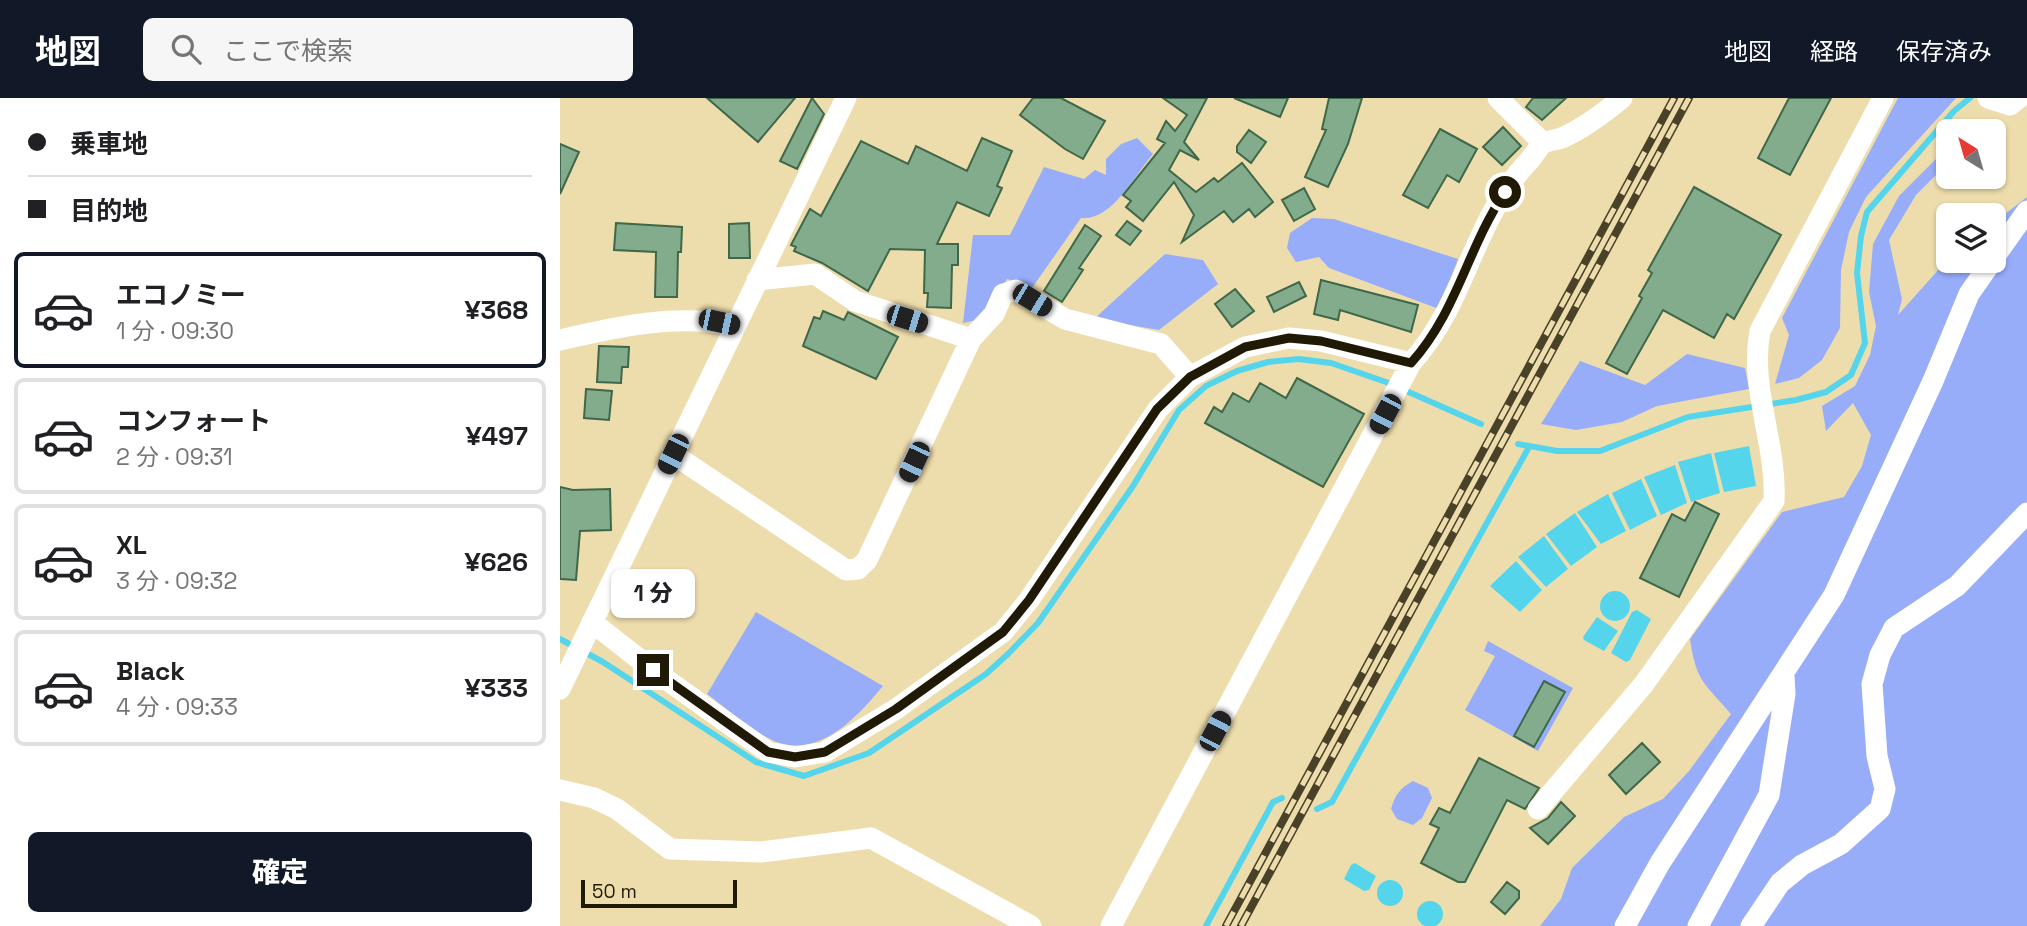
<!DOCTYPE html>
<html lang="ja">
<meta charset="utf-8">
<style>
:root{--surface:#fff;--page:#f6f6f6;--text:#202124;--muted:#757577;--line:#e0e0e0;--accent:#111827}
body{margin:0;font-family:"Space Grotesk","Noto Sans JP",sans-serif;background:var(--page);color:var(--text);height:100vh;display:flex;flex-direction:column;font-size:26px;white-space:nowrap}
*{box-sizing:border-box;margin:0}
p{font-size:23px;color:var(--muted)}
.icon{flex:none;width:38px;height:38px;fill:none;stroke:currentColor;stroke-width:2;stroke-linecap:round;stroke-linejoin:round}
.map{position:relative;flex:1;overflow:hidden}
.side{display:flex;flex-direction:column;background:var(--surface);width:560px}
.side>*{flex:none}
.top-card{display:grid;align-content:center;height:154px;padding:0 28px;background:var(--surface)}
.needle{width:46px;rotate:323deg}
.fabs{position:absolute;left:1376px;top:21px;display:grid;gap:14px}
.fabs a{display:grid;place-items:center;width:70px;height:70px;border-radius:10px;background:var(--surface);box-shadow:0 2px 5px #0004;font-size:35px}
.scale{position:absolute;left:21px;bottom:18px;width:156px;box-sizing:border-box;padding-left:7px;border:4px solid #1f1906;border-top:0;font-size:19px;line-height:24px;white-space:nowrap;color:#1f1906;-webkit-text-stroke:5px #eeddac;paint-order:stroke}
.end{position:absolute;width:32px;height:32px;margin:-16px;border:9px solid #1f1906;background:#fff;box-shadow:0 0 0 4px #fff}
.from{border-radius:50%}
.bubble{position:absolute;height:49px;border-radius:10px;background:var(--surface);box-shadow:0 2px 5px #0004;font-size:23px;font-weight:800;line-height:49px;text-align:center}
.car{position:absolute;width:21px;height:42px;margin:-21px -10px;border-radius:9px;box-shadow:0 0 5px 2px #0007;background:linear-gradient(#222 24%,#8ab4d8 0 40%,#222 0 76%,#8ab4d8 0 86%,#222 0)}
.top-card b{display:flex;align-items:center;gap:24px;height:66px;font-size:26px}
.top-card b+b{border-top:2px solid var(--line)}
.top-card i{width:18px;height:18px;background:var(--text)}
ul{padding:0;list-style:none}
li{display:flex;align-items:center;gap:21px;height:116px;margin:0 14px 10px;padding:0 14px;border:4px solid var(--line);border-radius:10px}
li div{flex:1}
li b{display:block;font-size:26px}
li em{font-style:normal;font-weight:800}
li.on{border-color:var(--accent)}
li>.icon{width:63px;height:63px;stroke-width:1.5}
.button{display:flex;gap:14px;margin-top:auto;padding:14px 28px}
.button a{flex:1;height:80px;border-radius:10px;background:var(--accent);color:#fff;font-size:28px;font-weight:800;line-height:80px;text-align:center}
header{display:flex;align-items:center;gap:42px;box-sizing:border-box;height:98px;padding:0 35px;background:var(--accent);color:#fff}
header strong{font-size:33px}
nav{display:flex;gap:38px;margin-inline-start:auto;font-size:24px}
.search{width:490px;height:63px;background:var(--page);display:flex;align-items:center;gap:18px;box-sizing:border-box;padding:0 24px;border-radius:10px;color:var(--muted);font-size:26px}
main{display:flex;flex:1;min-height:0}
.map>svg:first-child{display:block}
</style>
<header>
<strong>地図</strong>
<div class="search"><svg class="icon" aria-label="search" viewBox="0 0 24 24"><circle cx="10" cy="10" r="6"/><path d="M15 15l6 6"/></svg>ここで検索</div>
<nav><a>地図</a><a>経路</a><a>保存済み</a></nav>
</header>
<main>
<section class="side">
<div class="top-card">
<b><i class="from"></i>乗車地</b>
<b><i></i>目的地</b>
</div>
<ul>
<li class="on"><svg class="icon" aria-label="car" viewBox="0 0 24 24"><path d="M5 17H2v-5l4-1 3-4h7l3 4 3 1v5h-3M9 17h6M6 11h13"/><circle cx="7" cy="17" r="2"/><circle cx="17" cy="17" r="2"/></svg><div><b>エコノミー</b><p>1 分 · 09:30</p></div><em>¥368</em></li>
<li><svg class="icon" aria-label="car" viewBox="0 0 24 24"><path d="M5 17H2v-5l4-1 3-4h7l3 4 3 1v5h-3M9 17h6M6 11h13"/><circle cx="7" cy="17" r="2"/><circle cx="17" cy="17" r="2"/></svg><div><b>コンフォート</b><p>2 分 · 09:31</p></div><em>¥497</em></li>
<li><svg class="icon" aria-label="car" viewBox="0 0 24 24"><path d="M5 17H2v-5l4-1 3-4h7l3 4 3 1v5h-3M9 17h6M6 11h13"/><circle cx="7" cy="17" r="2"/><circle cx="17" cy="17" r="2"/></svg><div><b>XL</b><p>3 分 · 09:32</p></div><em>¥626</em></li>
<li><svg class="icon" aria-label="car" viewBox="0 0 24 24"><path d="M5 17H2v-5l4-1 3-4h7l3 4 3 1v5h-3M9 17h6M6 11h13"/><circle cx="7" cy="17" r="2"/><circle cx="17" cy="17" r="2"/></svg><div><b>Black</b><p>4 分 · 09:33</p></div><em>¥333</em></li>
</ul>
<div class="button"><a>確定</a></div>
</section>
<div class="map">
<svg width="1467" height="828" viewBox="0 0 1467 828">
<rect width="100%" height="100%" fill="#eeddac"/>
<!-- green -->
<path fill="#97adf9" d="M1338 0H1396L1306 99 1289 134 1281 172 1280 230 1262 262 1239 280 1215 286 1229 237 1222 220Z
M577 40 593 56C573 79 552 123 521 120L472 190 447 181 426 220 403 225 413 137H450L484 69 524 81 535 72 546 77V61L561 46Z
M1388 49V65L1356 97 1329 142 1342 201 1338 217 1388 161 1433 163V125L1467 99V828H980L1001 801 1012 770 1064 719 1103 701 1129 673 1171 616C1144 585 1136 583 1130 541L1222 414 1284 399 1302 368 1311 337 1293 305 1266 333 1262 308 1295 288 1310 257 1316 228 1309 194 1313 146 1339 98Z
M752 120 774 121 898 161 879 211 769 170 759 159 736 164 727 150 730 135Z
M605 156 643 162 658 186 599 232 534 221Z
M1127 256 1185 270 1189 291 1097 308 1062 324 1016 332 981 326 1020 263 1085 287Z
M196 514 323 588C298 618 259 662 214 643 191 633 168 611 147 596Z
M928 543 1013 590 978 653 905 612 935 558 924 553Z
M853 683 868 690 872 700 862 720 853 727 837 721 831 711C835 697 840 690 853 683Z"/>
<!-- water -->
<path fill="#55d5ec" d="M1189 348 1196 388 1164 394 1154 355Z
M1151 355 1160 395 1131 404 1118 364Z
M1115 367 1127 405 1101 417 1084 379Z
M1081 381 1097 418 1070 432 1052 395Z
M1048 396 1066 433 1041 446 1017 414Z
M1015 415 1037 449 1011 468 986 436Z
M984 438 1008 471 986 489 958 459Z
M956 463 982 492 960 514 930 488Z
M1040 508a15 15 0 1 1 30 0a15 15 0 1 1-30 0Z
M1077 512 1091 521 1070 562 1066 564 1051 555 1072 514Z
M1037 519 1058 533 1044 553 1024 542 1023 539Z
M795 765 816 778 809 792 804 793 784 781 791 767Z
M817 795a13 13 0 1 1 26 0a13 13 0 1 1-26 0Z
M857 816a13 13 0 1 1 26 0a13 13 0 1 1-26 0Z"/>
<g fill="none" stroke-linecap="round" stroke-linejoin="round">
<!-- stream -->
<path stroke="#55d5ec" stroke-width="6" d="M958 346 997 353H1040L1128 319 1236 302 1266 294 1291 277 1305 245 1297 175 1301 138 1307 114 1394 13 1410 0
M0 541 43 564 196 664 244 678 309 655 426 576 448 556 478 525 573 388 619 312 646 288 677 273 708 264 739 261 771 265 826 284 921 326
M757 711 772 704 969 349
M646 828 713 704 722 700"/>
</g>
<!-- building -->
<path fill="#82ac8b" stroke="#3f6749" stroke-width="2" d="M147 0H235L198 44Z
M252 0 264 16 237 71 220 63Z
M473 0H501L545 23 523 61 505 51 460 17Z
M603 0H647L624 44 639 62 620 52 609 72 636 94 654 80 658 84 682 65 713 104 695 119 689 111 673 124 664 113 622 144 634 117 614 84 583 123 566 109 571 103 563 97 605 45 597 41 606 23 615 33 627 17Z
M674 0H728L720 19Z
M769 0H802L788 46 768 89 745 79 766 32 762 31Z
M973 0H1006L982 22 966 9Z
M1229 0H1271L1230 77 1198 60Z
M943 29 961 48 942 67 923 49Z
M880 31 917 51 899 84 887 77 868 110 843 97Z
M689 32 706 44 691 65 677 54V48Z
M422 40 452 53 437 88 442 90 429 118 397 104 377 146H398V167H392L391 210 367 209 368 195H364L365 152 330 151 308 193 262 165 234 153 236 149 231 147 250 111 261 118 301 43 348 66 356 48 407 73Z
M0 46 19 54 0 96Z
M1134 89 1221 137 1174 221 1167 216 1154 240 1103 212 1067 276 1046 265 1082 200 1079 198 1092 175 1088 172Z
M744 90 755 111 734 123 722 102Z
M567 123 581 133 570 147 556 137Z
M56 125 122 129 121 154H118L117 199H95L96 154 54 152Z
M189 125 190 160H169V126Z
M525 127 541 138 519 170 523 172 502 204 484 193Z
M761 182 858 207 851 234 780 212 778 222 754 216Z
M739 184 746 198 714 214 707 199Z
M675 191 694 213 672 229 655 206Z
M263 213 284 222 288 214 338 239 316 281 243 248 254 219 260 221Z
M39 248 69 249 68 269H62L61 285 37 284Z
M737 280 804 316 763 389 645 325 654 309 662 314 673 295 689 304 700 285 726 300Z
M26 291 52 293 49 322 24 320Z
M0 389 13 392 50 391 51 432 20 433 16 482 0 481Z
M1135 404 1159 416 1119 499 1080 480 1112 416 1125 423Z
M984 583 1005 594 974 649 954 638Z
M1082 645 1100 664 1066 696 1049 677Z
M919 660 979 690 965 711 947 702 905 784H898L861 765 879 730 870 726 879 710 890 715Z
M1001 704 1015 718 988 746 970 730 988 720Z
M947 784 959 793V800L945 816 931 804Z"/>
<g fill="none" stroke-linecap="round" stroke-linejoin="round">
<!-- street -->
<path stroke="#fff" stroke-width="21" d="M938 0 983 45
M1428 0 1450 7 1459 0
M1433 161 1467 113
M197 182 255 176 295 203 411 241
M0 242C56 229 117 215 175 228
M113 356 286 472 298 471 307 462 411 241 434 216 443 196 456 192 505 221 601 246 630 279
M32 524 93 572 208 654 235 659 265 654 336 611 443 534 469 502 598 311 630 279 685 249 729 240 761 243 851 265
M0 591 286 0
M0 692 34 700 57 711 110 751 201 754 311 740 471 828
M978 711 1084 586 1214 403C1217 345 1189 290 1200 233L1323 0
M551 828 851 265C906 205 911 127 966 66 972 61 978 49 983 45 989 42 998 42 1004 39 1026 29 1044 15 1062 0
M1065 828 1100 765 1274 497 1373 283 1409 196 1432 163
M1138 828 1209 697 1225 596 1224 577
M1191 828 1220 785 1242 767 1281 746 1320 711 1325 691 1317 658 1312 586 1320 557 1334 530 1397 488 1467 415"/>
<!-- rail casing -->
<g stroke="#494128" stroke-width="8">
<path id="rail" d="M666 828 1114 0
M681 828 1129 0"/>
</g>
<!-- rail -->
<use href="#rail" stroke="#eeddac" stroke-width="5" stroke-dasharray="16" stroke-linecap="butt"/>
</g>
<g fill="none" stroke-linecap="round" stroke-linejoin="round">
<!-- route -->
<path stroke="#1f1906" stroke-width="9" d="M93 572 208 654 235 659 265 654 336 611 443 534 469 502 597 311 630 279 685 249 729 240 761 243 851 265C897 214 907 151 945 94"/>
</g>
</svg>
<div class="fabs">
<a><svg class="needle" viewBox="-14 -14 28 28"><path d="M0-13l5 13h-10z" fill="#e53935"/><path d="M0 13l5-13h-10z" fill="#757577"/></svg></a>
<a><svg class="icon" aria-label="layers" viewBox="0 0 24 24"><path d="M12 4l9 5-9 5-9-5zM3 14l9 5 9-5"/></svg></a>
</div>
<div class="scale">50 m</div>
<i class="end from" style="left:945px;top:94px"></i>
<i class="end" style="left:93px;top:572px"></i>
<div class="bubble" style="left:51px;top:471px;width:84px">1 分</div>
<i class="car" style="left:472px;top:202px;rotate:121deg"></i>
<i class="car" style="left:347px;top:221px;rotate:107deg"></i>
<i class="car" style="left:159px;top:224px;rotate:102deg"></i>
<i class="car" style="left:825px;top:316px;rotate:208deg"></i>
<i class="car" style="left:113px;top:356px;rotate:206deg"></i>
<i class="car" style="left:354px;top:364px;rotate:205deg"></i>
<i class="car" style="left:655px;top:633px;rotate:28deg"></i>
</div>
</main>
